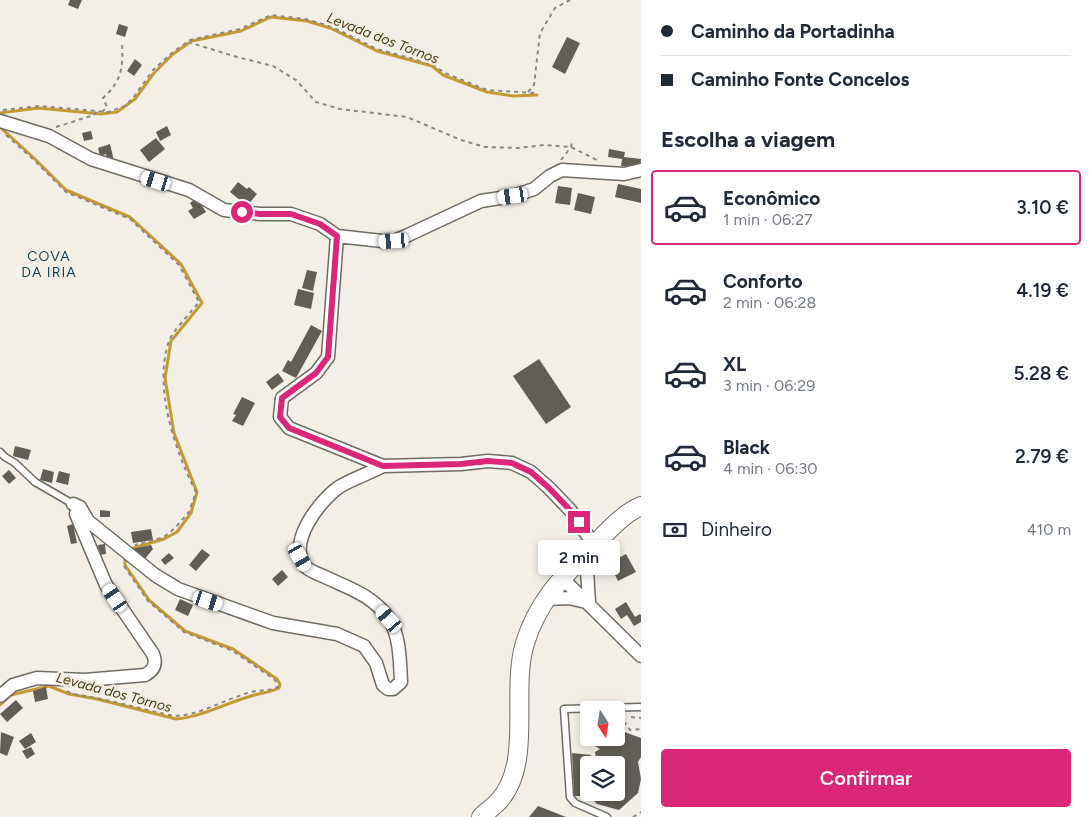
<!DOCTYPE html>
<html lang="pt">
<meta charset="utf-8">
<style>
:root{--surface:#fff;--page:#f6f6f7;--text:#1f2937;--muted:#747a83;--line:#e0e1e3;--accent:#db2777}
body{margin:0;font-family:Figtree,sans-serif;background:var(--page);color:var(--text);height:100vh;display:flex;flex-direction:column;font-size:19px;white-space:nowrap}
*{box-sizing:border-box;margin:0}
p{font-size:16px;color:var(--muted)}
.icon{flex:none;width:28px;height:28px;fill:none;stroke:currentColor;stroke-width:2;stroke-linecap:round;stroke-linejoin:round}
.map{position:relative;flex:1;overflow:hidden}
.sheet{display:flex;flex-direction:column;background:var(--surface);width:450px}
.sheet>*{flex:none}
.guide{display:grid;align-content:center;height:110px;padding:0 20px;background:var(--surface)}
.needle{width:32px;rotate:168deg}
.buttons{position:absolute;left:580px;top:701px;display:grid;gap:10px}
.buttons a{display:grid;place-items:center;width:45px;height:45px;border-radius:5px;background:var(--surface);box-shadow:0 2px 8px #0003;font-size:25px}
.end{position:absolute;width:22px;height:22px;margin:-11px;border:6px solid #db2777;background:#fff;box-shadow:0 0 0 2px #fff}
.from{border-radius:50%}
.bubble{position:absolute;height:35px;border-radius:5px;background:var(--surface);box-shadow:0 2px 8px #0003;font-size:16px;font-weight:600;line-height:35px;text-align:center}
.car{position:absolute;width:15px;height:30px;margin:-15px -8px;border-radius:6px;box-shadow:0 0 4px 1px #0007;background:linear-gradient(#fff 24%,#345 0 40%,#fff 0 76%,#345 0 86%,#fff 0)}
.guide b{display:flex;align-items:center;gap:18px;height:48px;font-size:19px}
.guide b+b{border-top:1px solid var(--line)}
.guide i{width:12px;height:12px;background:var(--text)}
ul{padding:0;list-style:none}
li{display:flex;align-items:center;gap:15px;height:75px;margin:0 10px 8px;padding:0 10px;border:2px solid transparent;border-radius:5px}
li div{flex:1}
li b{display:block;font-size:19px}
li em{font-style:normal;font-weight:600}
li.active{border-color:var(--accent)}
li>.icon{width:45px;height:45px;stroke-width:1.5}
h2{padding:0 20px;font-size:22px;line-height:60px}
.pay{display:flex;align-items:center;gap:12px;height:55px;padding:0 20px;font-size:19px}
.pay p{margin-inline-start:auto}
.action{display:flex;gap:10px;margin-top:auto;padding:10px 20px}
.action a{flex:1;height:58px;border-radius:5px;background:var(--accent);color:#fff;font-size:20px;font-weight:600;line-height:58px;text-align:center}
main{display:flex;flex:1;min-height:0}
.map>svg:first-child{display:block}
</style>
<main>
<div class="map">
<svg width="641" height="817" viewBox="0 0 641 817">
<rect width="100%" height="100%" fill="#f3efe6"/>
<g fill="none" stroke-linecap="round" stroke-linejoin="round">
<!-- stream -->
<path stroke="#c49a34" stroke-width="3" d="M192 41 241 31 271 17 307 21 330 28 377 51 432 66 443 75 487 92 513 96 537 95
M0 113 38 108 101 114 117 112 135 99 154 73 173 54 189 43
M0 127 35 159 66 190 130 217 181 264 202 303 171 341 165 378 174 433 197 492 191 513 177 532 164 539 130 549
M0 705 11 695 49 686 69 694 97 699 176 719C201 717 224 704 248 697 259 693 269 693 279 688L280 684 277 679 233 649 185 631 149 600 125 565V555"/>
</g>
<!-- building -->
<path fill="#615e56" d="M70 0H82L78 9 68 5Z
M119 24 128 27 125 37 116 34Z
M567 37 580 43 565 74 552 67Z
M135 59 142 65 134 76 127 71Z
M167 126 171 135 160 141 156 132Z
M91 131 93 139 84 141 82 133Z
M156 138 165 149 149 162 140 150Z
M110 144 114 161 108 163 106 154 100 156 98 148Z
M609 149 625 152 624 157 641 159 640 168 621 166 622 159 608 157Z
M238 182 247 189 249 187 257 194 247 206 230 192Z
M618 184 641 189V203L615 197Z
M558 186 572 188 570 205 555 203Z
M578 193 595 197 591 214 574 210Z
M197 198 206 212 194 219 188 211 193 208 190 203Z
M307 270 317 272 313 291 302 288Z
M298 289 314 293 311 309 294 305Z
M311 325 322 331 296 378 282 371 288 360 291 362Z
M539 359 571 407 546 424 513 376Z
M278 373 284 381 272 390 266 382Z
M242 397 255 403 243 426 232 421 236 415 233 414Z
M15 446 31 450 28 460 13 456Z
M43 469 54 472 52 483 40 480Z
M9 470 16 478 9 484 2 476Z
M59 471 70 474 68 485 56 482Z
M100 510 110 511V517H100Z
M73 524 77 543 71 544 67 526Z
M151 529 153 540 133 543 131 532Z
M105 544 106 554 99 555 98 545Z
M151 545 153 549 144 560 132 549Z
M202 549 210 555 196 571 189 565Z
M169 553 174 558 165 565 161 560Z
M626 554 636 572 618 581 609 563Z
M282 570 288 577 278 586 272 579Z
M180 599 193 605 188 616 175 610Z
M626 602 635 617 640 614 641 615V622L634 626 627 615 621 619 615 609Z
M46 687 48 699 35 702 33 691Z
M16 700 23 708 7 722 0 714Z
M616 729 641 738V757L638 762 641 779 638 793 619 810 597 804 589 796H574L572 753 591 755 592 765H589V792H616V765H597L595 752 600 749 585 740 588 730 589 738H616Z
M1 732 14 737 7 756 0 753Z
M31 733 36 742 25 749 19 741Z
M31 747 35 754 27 759 22 751Z
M538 806 566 817H529Z"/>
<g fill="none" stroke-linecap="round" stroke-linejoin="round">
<!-- service casing -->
<g stroke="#6f6c64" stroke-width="9">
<path id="service" d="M0 452 5 457 15 463 35 482 73 504
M607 817 575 803 570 797 564 709 641 707"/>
</g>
<!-- minor casing -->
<g stroke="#6f6c64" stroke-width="15">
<path id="minor" d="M0 121 49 136 91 159 189 190 224 210 260 214H291L320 224 337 236 382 241H394L406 236 481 201 513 196 534 189 550 176 562 170 624 174 641 170
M337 236 328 357 316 373 282 398 280 417 289 428 383 466 461 464 488 461 512 463 531 472 549 488 571 511 594 545
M73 504 80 507 88 521 155 575 178 589 273 623 337 634 364 646 376 663 383 685 388 689H393L401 682C400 663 400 635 389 619 373 595 348 588 323 576 318 574 310 571 306 567 286 544 319 501 339 487 350 480 370 473 383 466
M588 551 587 570 589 603
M562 578 641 656
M546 599 569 598 586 602
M0 696 13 685 37 678 85 680 145 675C154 670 157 664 153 654L106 585 76 514"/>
</g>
<!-- secondary casing -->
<g stroke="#6f6c64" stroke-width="20">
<path id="secondary" d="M481 817C486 812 493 807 498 802 534 764 510 692 525 643 537 604 559 581 586 553 603 537 620 515 641 506"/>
</g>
<!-- path -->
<path stroke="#8b8882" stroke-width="2" stroke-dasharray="4 4" stroke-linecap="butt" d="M190 40 191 43 237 57 273 66 296 80 316 102 340 109 407 117 461 140 485 147 518 148 544 145 571 147 597 160
M528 92 534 85 540 33 555 8 570 0
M3 110 39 106 108 112 125 106 133 98 153 70 172 53 190 40 240 29 271 15 305 19 330 26 377 49 432 64 445 73 487 90 536 93
M102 112 107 107 103 98C123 80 123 66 122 41
M56 127 94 115 97 111
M6 135 34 160 66 192 130 219 179 265 199 302C192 311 172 332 169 341 153 387 175 451 196 492L189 512 175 528 164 537 135 545
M561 160 571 147 572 142
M67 691 72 694 97 698 174 716C201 715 225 699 251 692 260 690 269 691 278 687L275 680 233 651 184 632 148 601 124 566
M619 715 630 730 641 729
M631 717 641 718
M633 817 641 812"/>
<!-- service -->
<use href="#service" stroke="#fff" stroke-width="6"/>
<!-- minor -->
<use href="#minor" stroke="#fff" stroke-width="12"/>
<!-- secondary -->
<use href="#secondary" stroke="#fff" stroke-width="18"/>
</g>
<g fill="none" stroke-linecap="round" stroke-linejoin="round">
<!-- route -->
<path stroke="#db2777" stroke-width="6" d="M242 212 260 214H291L320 224 337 236 328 357 316 373 282 398 280 417 289 428 383 466 461 464 488 461 512 463 531 472 549 488 571 511 579 522"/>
</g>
<g text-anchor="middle" stroke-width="5" stroke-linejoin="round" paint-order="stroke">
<!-- water labels -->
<g font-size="14" font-style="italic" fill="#4b390f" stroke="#f3efe6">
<text transform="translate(383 38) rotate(21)" y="5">Levada dos Tornos</text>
<text transform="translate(114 692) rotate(15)" y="5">Levada dos Tornos</text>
</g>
<!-- neighbourhood labels -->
<g font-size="14" letter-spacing="1" fill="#143e54" stroke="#f3efe6">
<text x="49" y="261">COVA<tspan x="49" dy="16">DA IRIA</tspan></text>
</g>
</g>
</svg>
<div class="buttons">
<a><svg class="needle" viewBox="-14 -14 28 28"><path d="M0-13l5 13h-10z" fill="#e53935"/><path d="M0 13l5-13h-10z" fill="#747a83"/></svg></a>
<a><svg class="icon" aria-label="layers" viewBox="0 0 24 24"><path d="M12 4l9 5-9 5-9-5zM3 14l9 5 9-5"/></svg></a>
</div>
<i class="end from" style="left:242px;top:212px"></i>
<i class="end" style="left:579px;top:522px"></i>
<div class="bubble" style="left:538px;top:540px;width:82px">2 min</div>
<i class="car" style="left:156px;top:181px;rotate:287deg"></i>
<i class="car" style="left:513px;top:196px;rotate:262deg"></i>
<i class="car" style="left:394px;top:241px;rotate:266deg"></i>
<i class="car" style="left:300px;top:557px;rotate:150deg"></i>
<i class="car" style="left:115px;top:598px;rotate:326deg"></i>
<i class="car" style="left:208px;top:601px;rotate:108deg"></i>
<i class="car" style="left:389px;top:619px;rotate:319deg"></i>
</div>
<section class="sheet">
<div class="guide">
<b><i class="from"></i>Caminho da Portadinha</b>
<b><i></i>Caminho Fonte Concelos</b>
</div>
<h2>Escolha a viagem</h2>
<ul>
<li class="active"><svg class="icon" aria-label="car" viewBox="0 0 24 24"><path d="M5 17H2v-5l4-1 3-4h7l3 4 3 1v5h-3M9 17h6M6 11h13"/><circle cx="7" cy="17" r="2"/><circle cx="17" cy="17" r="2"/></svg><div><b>Econômico</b><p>1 min · 06:27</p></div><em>3.10 €</em></li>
<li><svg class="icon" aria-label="car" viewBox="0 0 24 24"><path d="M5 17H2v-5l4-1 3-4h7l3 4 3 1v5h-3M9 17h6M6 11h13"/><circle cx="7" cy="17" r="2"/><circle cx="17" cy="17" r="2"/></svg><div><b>Conforto</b><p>2 min · 06:28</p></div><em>4.19 €</em></li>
<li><svg class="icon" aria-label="car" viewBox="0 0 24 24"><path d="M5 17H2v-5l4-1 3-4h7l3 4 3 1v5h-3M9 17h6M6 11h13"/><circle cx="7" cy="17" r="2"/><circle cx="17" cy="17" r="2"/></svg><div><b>XL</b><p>3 min · 06:29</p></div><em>5.28 €</em></li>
<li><svg class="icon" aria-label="car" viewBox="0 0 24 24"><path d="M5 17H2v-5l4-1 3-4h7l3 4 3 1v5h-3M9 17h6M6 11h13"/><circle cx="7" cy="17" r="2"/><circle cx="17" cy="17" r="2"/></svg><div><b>Black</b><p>4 min · 06:30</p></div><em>2.79 €</em></li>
</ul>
<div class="pay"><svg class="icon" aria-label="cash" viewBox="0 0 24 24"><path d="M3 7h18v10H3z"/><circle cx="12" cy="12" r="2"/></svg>Dinheiro<p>410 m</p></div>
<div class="action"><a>Confirmar</a></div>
</section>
</main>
